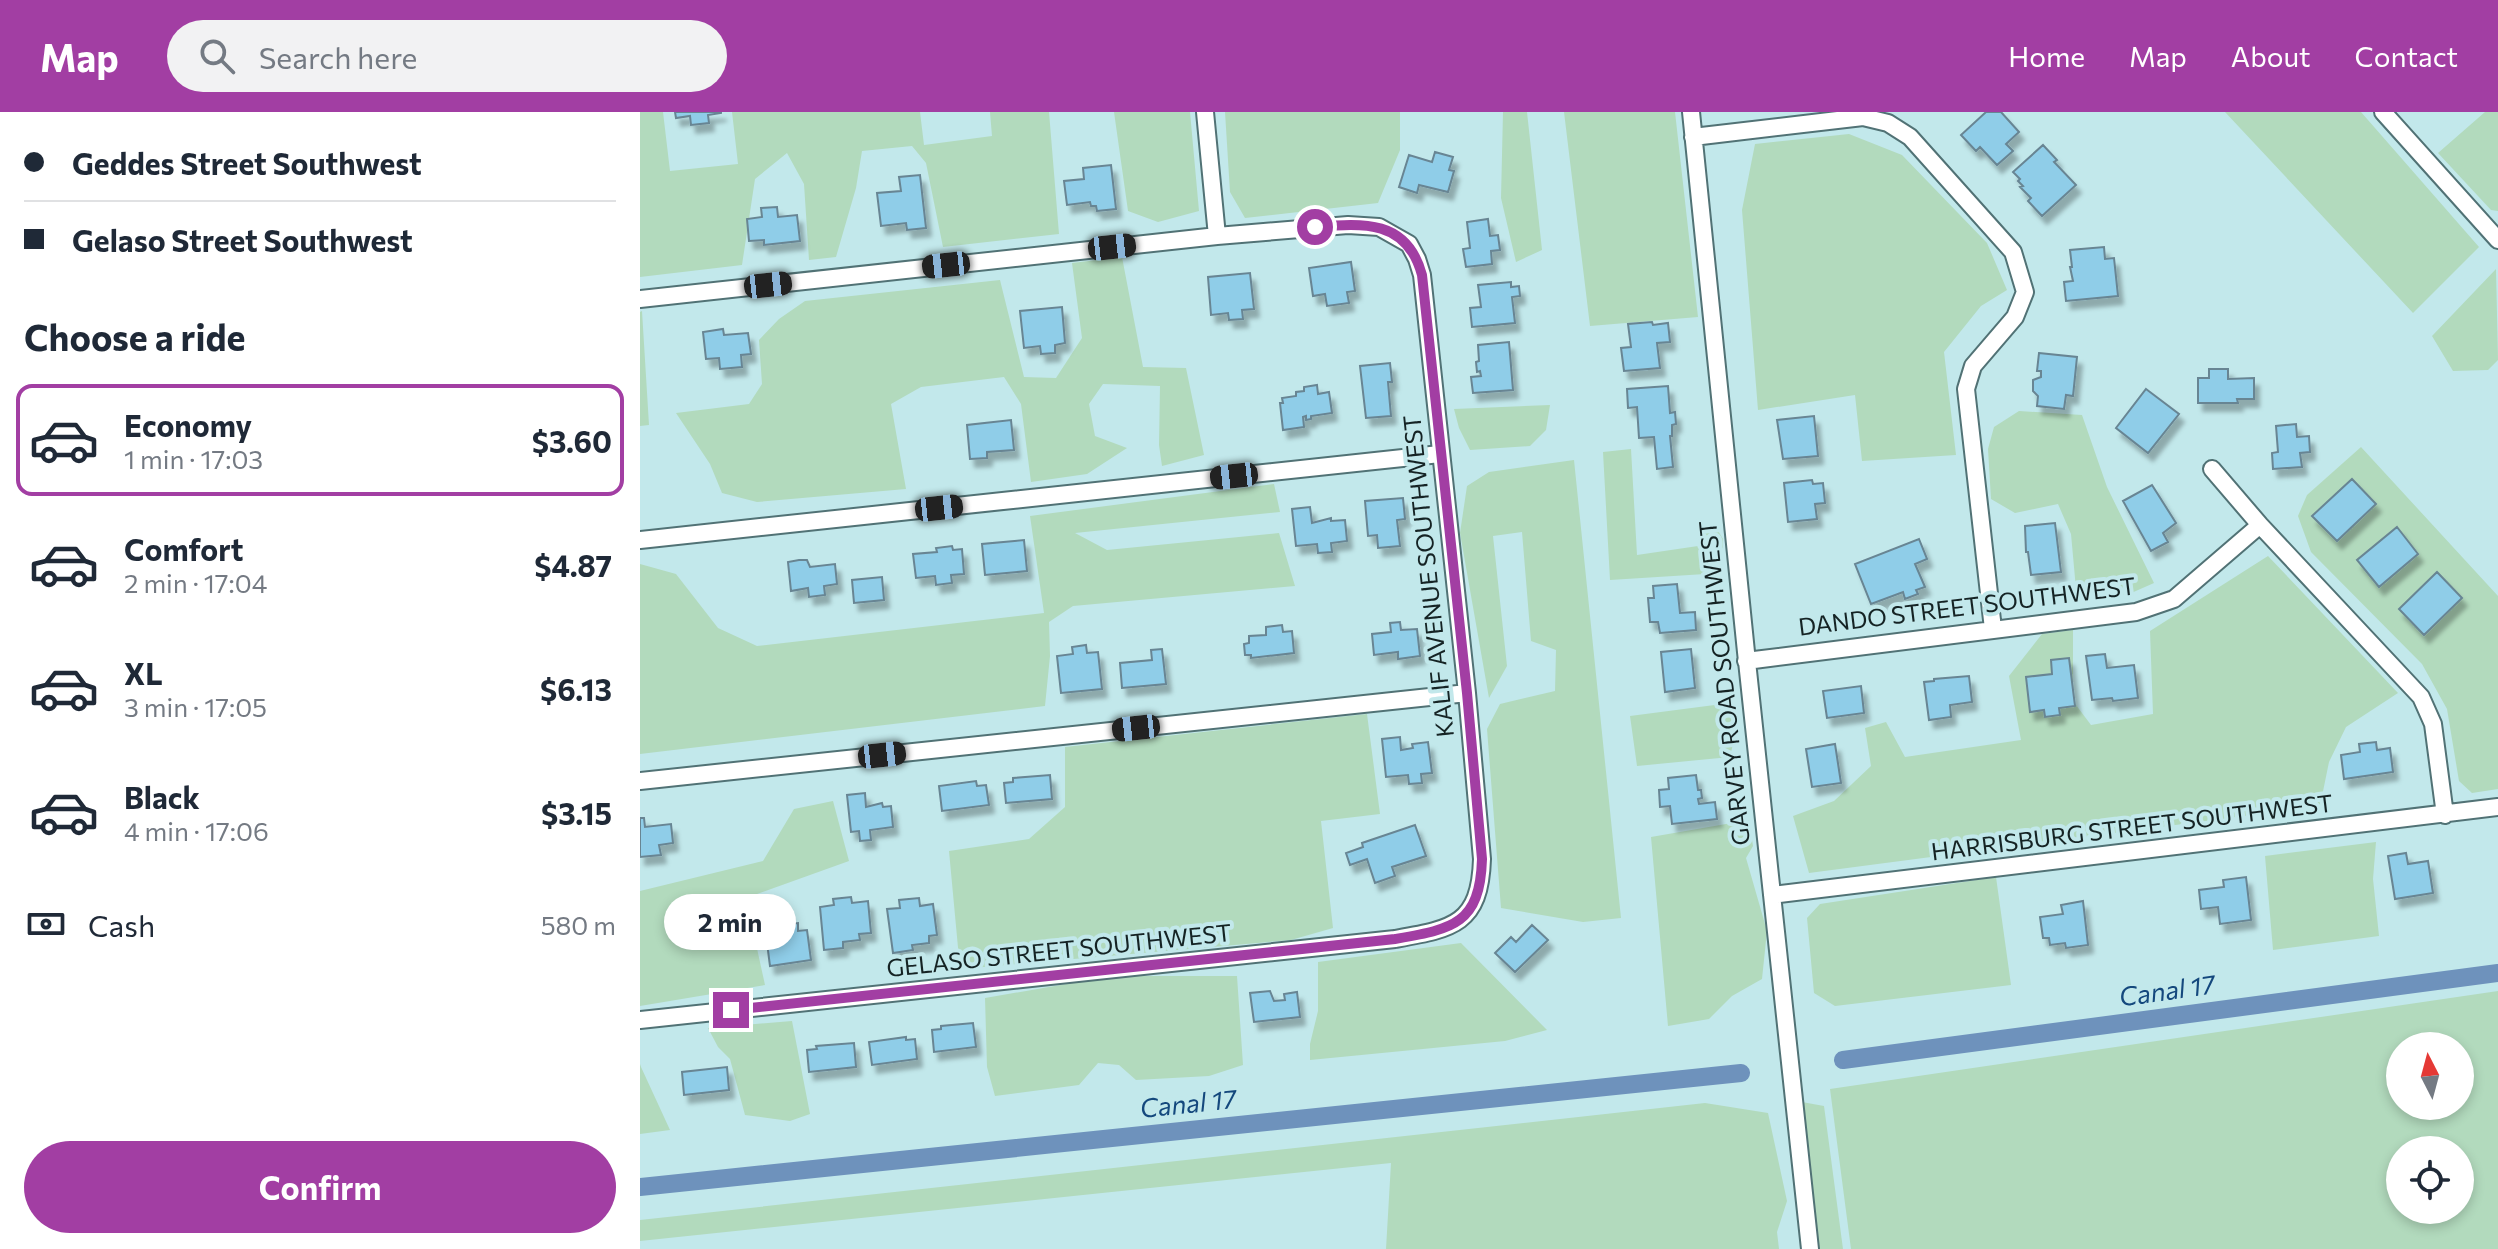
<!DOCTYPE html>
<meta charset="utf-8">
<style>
:root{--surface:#fff;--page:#f2f2f3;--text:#1f2937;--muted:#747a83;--line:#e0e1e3;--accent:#a23ea3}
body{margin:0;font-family:Commissioner,sans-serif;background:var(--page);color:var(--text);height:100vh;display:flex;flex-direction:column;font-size:30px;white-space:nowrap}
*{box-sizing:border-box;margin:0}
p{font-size:26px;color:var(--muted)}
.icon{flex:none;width:44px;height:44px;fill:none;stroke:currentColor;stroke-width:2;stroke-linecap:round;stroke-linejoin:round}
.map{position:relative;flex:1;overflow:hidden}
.sheet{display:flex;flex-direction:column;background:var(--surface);width:640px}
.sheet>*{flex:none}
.hud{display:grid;align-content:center;height:176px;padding:0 24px;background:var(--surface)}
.needle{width:52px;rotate:354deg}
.buttons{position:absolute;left:1746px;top:920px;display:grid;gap:16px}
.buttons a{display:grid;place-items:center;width:88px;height:88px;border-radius:50%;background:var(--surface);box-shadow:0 4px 12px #0003;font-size:40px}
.end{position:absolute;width:36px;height:36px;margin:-18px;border:10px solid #a23ea3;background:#fff;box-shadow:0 0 0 4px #fff}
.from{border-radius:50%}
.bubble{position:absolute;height:56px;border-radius:28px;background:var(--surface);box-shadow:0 4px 12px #0003;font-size:26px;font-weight:700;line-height:56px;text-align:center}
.car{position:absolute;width:24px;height:48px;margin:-24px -12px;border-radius:10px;box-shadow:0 0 6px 2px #0007;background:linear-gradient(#222 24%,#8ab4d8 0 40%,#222 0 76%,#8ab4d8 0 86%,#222 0)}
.hud b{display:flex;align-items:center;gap:28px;height:76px;font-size:30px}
.hud b+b{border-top:2px solid var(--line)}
.hud i{width:20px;height:20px;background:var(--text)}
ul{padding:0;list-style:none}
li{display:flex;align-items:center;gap:24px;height:112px;margin:0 16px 12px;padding:0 8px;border:4px solid transparent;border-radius:16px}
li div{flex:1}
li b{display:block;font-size:30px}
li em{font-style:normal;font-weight:700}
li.active{border-color:var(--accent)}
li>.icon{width:72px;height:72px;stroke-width:1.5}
h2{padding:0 24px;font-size:36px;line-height:96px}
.pay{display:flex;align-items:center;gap:20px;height:88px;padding:0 24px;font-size:30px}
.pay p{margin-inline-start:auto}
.action{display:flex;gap:16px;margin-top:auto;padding:16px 24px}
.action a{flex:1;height:92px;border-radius:48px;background:var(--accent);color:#fff;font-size:32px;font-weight:700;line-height:92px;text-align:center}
header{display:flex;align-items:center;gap:48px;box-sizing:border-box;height:112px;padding:0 40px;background:var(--accent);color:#fff}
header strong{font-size:38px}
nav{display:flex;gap:44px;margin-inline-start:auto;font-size:28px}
.search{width:560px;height:72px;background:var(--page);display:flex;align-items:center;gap:20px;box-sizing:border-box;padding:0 28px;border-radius:44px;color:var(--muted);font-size:30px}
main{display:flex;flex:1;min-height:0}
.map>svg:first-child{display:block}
</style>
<header>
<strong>Map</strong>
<div class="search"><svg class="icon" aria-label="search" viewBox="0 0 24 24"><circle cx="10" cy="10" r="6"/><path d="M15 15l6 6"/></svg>Search here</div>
<nav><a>Home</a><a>Map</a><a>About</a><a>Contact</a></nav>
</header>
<main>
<section class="sheet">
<div class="hud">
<b><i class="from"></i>Geddes Street Southwest</b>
<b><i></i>Gelaso Street Southwest</b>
</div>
<h2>Choose a ride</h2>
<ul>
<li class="active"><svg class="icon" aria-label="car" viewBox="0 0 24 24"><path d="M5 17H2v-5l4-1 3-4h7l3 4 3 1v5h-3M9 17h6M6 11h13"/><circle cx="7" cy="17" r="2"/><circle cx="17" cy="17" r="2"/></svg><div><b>Economy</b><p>1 min · 17:03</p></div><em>$3.60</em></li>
<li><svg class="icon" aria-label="car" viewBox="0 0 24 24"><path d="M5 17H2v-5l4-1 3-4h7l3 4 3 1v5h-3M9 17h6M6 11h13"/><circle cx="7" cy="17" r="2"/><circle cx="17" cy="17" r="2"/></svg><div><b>Comfort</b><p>2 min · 17:04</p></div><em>$4.87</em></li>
<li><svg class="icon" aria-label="car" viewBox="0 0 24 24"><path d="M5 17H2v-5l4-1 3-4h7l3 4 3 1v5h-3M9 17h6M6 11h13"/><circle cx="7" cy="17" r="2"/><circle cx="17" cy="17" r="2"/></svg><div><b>XL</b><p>3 min · 17:05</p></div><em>$6.13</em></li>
<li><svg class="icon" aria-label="car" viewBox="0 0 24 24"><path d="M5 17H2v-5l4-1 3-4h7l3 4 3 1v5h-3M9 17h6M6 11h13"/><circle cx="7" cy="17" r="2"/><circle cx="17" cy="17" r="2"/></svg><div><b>Black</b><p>4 min · 17:06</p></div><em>$3.15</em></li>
</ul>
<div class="pay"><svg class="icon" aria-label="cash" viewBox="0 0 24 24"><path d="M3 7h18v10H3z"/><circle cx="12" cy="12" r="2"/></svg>Cash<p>580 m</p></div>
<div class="action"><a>Confirm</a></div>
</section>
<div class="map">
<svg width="1858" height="1137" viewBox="0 0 1858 1137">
<defs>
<filter id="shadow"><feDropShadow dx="5" dy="8" stdDeviation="2" flood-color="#0004"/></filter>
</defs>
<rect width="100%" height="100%" fill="#c2e8eb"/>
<!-- green -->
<path fill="#b2dabd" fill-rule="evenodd" d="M0 0H23L30 59 98 52 92 0H280L284 33 352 24 350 0H409L419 122 303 135 286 51 272 34 222 39 216 76 196 145 169 148 164 72 147 41 115 67 102 153 0 165Z
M474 0H550L559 99 518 110 488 99Z
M585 0H760V38L738 91 605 106 590 80Z
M863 0H887L902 138 876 150 861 86Z
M924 0H1035L1058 205 950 214Z
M1585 0H1721L1839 135 1773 201Z
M1845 0H1858V99L1851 98 1798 41Z
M1209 22 1262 43 1347 131 1367 178 1341 194 1304 240 1316 343 1222 349 1215 283 1118 298 1102 98 1115 32Z
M482 145 503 255 546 256 564 343 522 354 519 333 520 274 463 272 449 292 455 324 487 336 447 362 391 370 381 292 364 265 281 275 251 292 266 377 117 390 82 381 70 352 36 301 109 292 122 272 119 228 139 207 165 189 360 168 384 265 416 266 442 226 432 151Z
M1856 157 1858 248 1848 258 1813 259 1792 224Z
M2 199 9 313 0 314V200Z
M910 293 906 318 890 334 830 338 819 316 814 297Z
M1379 299 1442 303 1467 375 1514 471 1489 482 1437 488 1431 422 1418 392 1375 401 1351 387 1348 337 1354 315Z
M1721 335 1858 484V677L1832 681 1819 669 1807 597 1782 552 1671 440 1658 404 1667 383Z
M991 337 997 443 1058 434 1064 416 1075 414 1083 427 1081 461 970 468 963 340Z
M934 348 981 806 943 810 861 796 847 617 860 592 915 579 916 538 891 529 882 420 853 424 867 554 849 586 820 421 827 374 849 360Z
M634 372 640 400 435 421 467 438 639 421 655 474 433 494 409 510 410 544 405 594 0 642V452L36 462 78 516 117 534 404 501 390 404Z
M1628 444 1758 581 1706 615 1689 650 1680 694 1169 761 1153 704 1194 689 1231 654 1225 616 1246 610 1265 645 1381 628 1369 564 1402 522 1433 518V589L1451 613 1513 602 1510 519Z
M1090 591 1099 605 1090 645 997 654 990 604Z
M727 602 740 702 681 709 693 816 651 828 320 857 309 739 389 727 425 695V635Z
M193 689 209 749 106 786 125 873 0 894V779L123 749 154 697Z
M1109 708 1113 734 1106 746 1127 819 1122 867 1092 884 1069 907 1028 914 1011 725Z
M1736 730 1733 767 1739 824 1633 838 1625 744Z
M1356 765 1371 873 1195 894 1174 881 1167 806 1180 792Z
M821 831 907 918 865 929 670 948V932L678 899V850Z
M472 864H597L603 953 569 964 496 968 479 953 458 951 439 973 355 984 347 955 345 886Z
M1858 879V1137H1211L1190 977ZM1820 934V994H1760V934ZM1820 1038V1098H1760V1038Z
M152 909 170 1002 150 1009 105 1003 90 947 78 935 68 916Z
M0 952 1 955 30 1018 0 1022Z
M1162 990 1184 994 1203 1137H1179Z
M1065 991 1128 1001 1147 1089 1137 1120 1139 1137H746L751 1051 0 1129V1108Z"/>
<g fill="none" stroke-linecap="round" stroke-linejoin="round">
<!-- canal -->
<path stroke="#6e92bc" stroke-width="18" d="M1203 948 1858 861
M0 1075 1101 961"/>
</g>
<!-- building -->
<path fill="#8fcde8" stroke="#688593" stroke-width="2" filter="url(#shadow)" d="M35 0H81V1L68 3 69 11 51 13 50 4 36 6Z
M1346 0H1361L1379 20 1366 32 1373 39 1357 53 1340 35 1336 39 1321 23Z
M1403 33 1417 48 1414 50 1436 73 1402 104 1388 89 1391 86 1380 75 1383 74 1378 69 1380 67 1373 60Z
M795 40 813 45 809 58 814 59 808 80 779 73 777 81 759 75 769 43 792 50Z
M471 53 476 97 457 99 456 94H451L450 90 427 93 424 69 444 67 443 56Z
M280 63 286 116 267 118 266 111 241 114 237 81 261 79 259 65Z
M137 95 138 105 157 103 160 129 124 133V128L109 129 107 107 122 105 121 96Z
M848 107 850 124 858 123 860 138 851 139 852 152 826 155 823 137 830 136 827 110Z
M1464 135 1465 147 1474 146 1478 184 1426 189 1424 170 1433 169 1430 155H1432L1430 138Z
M711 150 715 179 707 180 709 191 687 194 685 182 673 184 669 156Z
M610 161 614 197 602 198 603 207 589 208 588 201 571 203 568 165Z
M871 170V175L879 174 880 184 872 185 875 211 832 215 830 196 841 195 838 173Z
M422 195 425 231 415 233V241L401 242 400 234 384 236 380 199Z
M1012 210 1013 213 1028 211 1030 230 1017 231 1020 256 984 259 981 236 991 235 988 212Z
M83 217 84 223 108 221 111 242 101 243 102 255 80 257 79 246 66 247 63 220Z
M869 230 873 278 833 281 831 265 841 264 840 259 837 260 836 250 839 249 838 233Z
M1399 241 1437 245 1433 284 1426 283 1424 297 1397 294 1398 284 1393 279V268L1401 265V259H1397Z
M750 251 752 270H748L751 304 726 306 720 254Z
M1569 257H1588V267L1614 266V287H1597L1598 291H1558V266H1569Z
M677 273 678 282 689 280 692 301 671 304V307L666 308V304L663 305 664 315 643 318 640 291H643L642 286 656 284V280L664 279V275Z
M1028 274 1030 301 1035 300 1036 312 1032 313V324H1030L1033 355 1017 357 1014 325 999 326 997 295 988 296 987 277Z
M1506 277 1539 302 1508 341 1476 316Z
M1174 304 1178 344 1143 347 1137 308Z
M371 308 374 338 347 340V346L330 347 327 313Z
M1656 312 1657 325 1669 324 1670 340 1660 341 1662 355 1633 357 1632 341 1638 340 1636 314Z
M1712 367 1736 392 1697 429 1672 404Z
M1172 368 1173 372 1183 371 1185 391 1175 392 1177 407 1148 410 1144 371Z
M1512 373 1536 411 1523 421 1528 430 1511 439 1483 389Z
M763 386 765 407 757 408 760 434 738 436 737 423 728 424 725 389Z
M670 395 672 411 691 406V409L705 408 707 429 691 431 692 440 678 441 677 432 656 434 652 397Z
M1415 411 1421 460 1391 463 1388 440H1386L1385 414Z
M1757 415 1778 442 1739 475 1717 448Z
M1279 427 1287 447 1275 452 1285 475 1276 478 1278 482 1265 487 1263 480 1231 492 1215 452Z
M384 428 387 459 345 463 342 432Z
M312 434 313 438 322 437 324 462 311 463 312 471 296 473 295 464 276 466 273 442 297 440 296 436Z
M159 448H167L170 455 195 452 197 472 184 474 185 483 169 485 168 476 151 479 148 450Z
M1797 460 1822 486 1784 523 1759 497Z
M242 465 244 488 214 491 212 468Z
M1037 472 1040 501 1055 500 1056 518 1020 521 1018 510H1010L1008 486H1014L1013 474Z
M760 510 761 518 777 517 780 544 758 547V540L734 543 732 522 751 520 750 511Z
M642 513 643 520 652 519 654 541 611 546V543H605L604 532 609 531V524L626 523V515Z
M446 533 447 541 458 540 462 577 421 581 417 544 433 542 432 535Z
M522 537 526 572 482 576 480 551 512 548 511 538Z
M1051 537 1055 576 1025 580 1021 540Z
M1465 542 1467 556 1494 553 1498 586 1473 589 1472 586 1452 588 1446 544Z
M1429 546 1435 594 1419 596 1420 603 1405 605 1404 598 1390 600 1386 565 1412 562 1411 548Z
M1329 564 1332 590 1310 593 1311 605 1289 608 1284 570 1294 569V567Z
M1221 574 1224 601 1187 606 1183 579Z
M760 625 761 638 773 636 772 632 788 630 792 661 781 662 782 671 769 672 768 663 746 665 742 627Z
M1736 630 1737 638 1750 636 1753 660 1704 667 1701 643 1720 640 1719 632Z
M1195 632 1201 671 1172 675 1166 637Z
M410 663 412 687 366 691 364 671 373 670V666Z
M1056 663 1058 678H1061L1062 686 1058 687 1059 692 1075 690 1077 707 1032 712 1030 694 1020 695 1019 678 1029 677 1028 666Z
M336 669 337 674 346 673 349 693 302 699 299 674Z
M225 681 226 695 242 691 243 695 251 694 253 715 230 718 231 728 220 729 219 719 211 720 207 683Z
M0 706H4L5 715 31 712 33 731 19 733 21 743 0 745Z
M775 713 786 744 752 755 755 764 735 771 727 747 710 753 706 741 723 735 722 731Z
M1766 741 1768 752 1788 749 1793 781 1755 787 1748 744Z
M1606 765 1611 808 1580 812 1578 795 1561 797 1559 778 1584 775 1583 768Z
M211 785 212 791 228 789 231 821 219 822 220 828 203 830V836L184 838 180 795 194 793 193 787Z
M279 786 280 794 293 792 297 823 289 824V831L272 833 273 838 253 841 247 797 260 796 259 788Z
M1443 789 1448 833 1426 836 1425 831 1410 833 1409 826H1403L1400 805 1423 802 1421 793Z
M158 811V819L167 818 171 848 130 854 126 823 142 821 141 813Z
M892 813 908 828 875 860 855 841 871 825 876 830Z
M630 879 634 889 645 888 644 882 657 880 660 905 614 910 610 881Z
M333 911 336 935 294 940 292 918 301 917V914Z
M266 925V928L275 927 277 947 232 953 229 930Z
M214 931 216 955 169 960 167 938 177 937 176 934Z
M87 955 89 978 44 983 42 960Z"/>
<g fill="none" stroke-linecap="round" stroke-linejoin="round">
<!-- minor casing -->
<g stroke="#517275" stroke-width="20">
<path id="minor" d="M565 0 577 124
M1051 0 1106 540 1170 1137
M1743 0 1858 128
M1053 25 1223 5 1248 11 1270 25 1373 140 1385 180 1375 205 1333 254 1326 277 1353 517
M0 187 577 124 708 113 739 115 769 132 777 147 782 163 827 581 842 747C840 813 812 817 755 827L0 908
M1572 357 1620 413 1781 585 1793 612 1805 703
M0 428 800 342
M1106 549 1496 500 1534 487 1620 413
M0 669 827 581
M1132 783 1858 695"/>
</g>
<!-- minor -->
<use href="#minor" stroke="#fff" stroke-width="16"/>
</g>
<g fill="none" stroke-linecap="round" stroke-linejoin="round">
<!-- route -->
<path stroke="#a23ea3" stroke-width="10" d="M91 898 755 827C812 817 840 813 842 747L827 581 782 163C767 107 723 111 675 115"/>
</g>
<g text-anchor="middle" stroke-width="8" stroke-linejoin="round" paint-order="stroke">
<!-- street labels -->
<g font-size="24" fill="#152324" stroke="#c2e8eb">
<text transform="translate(789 464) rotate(-96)" y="8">KALIF AVENUE SOUTHWEST</text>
<text transform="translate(1327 495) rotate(-7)" y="8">DANDO STREET SOUTHWEST</text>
<text transform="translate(1085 571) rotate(-96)" y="8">GARVEY ROAD SOUTHWEST</text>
<text transform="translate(1492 716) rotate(-7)" y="8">HARRISBURG STREET SOUTHWEST</text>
<text transform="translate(419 839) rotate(-6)" y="8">GELASO STREET SOUTHWEST</text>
</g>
<!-- water labels -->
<g font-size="26" font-style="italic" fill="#14487d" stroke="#c2e8eb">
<text transform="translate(1527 879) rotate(-8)" y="9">Canal 17</text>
<text transform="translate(548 992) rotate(-6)" y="9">Canal 17</text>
</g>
</g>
</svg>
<div class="buttons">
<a><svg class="needle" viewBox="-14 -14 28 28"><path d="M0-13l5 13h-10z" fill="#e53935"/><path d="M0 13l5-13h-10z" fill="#747a83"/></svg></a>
<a><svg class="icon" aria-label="locate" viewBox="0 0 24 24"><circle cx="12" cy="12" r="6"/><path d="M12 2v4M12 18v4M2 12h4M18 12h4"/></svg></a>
</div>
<i class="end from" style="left:675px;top:115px"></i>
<i class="end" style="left:91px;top:898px"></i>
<div class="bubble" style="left:24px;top:782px;width:132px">2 min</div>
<i class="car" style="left:472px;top:135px;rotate:84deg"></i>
<i class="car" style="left:306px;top:153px;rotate:264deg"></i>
<i class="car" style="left:128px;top:173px;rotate:84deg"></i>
<i class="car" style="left:594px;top:364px;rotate:264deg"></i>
<i class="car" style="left:299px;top:396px;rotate:84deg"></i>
<i class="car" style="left:496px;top:616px;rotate:264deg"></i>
<i class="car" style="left:242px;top:643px;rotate:84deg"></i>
</div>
</main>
